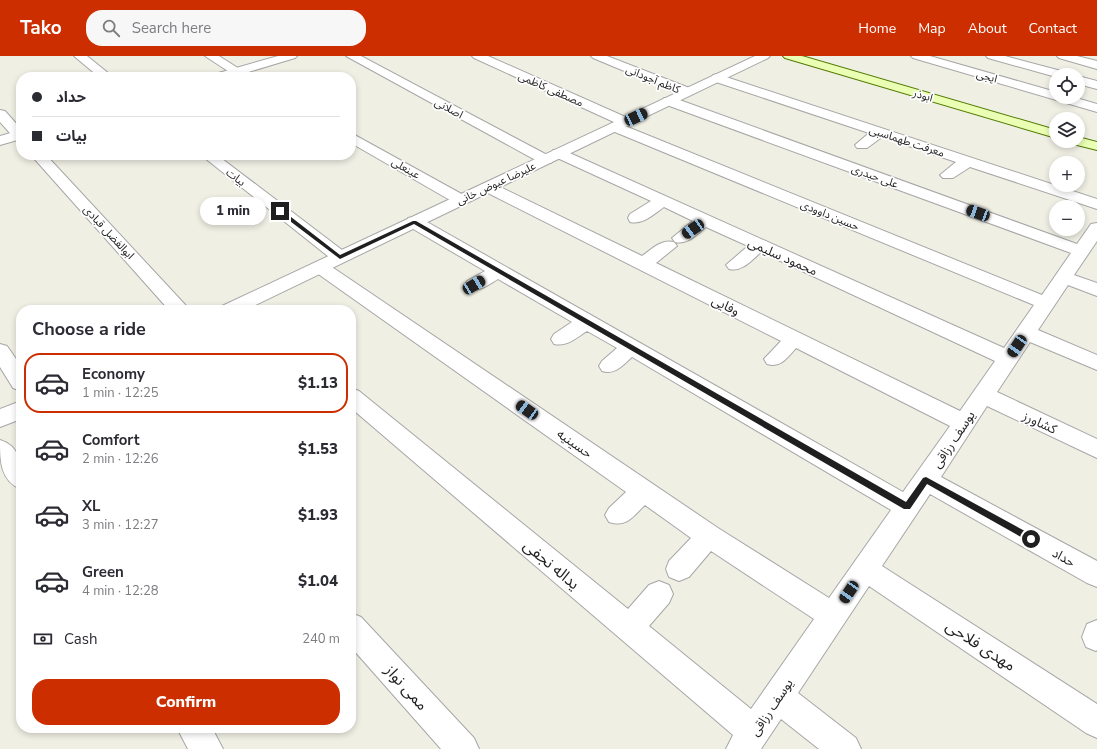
<!DOCTYPE html>
<meta charset="utf-8">
<style>
:root{--surface:#fff;--page:#f7f7f7;--text:#2b2b33;--muted:#7c7c81;--line:#e1e1e2;--accent:#cd2e00}
body{margin:0;font-family:"Nunito Sans","Noto Sans Arabic",sans-serif;background:var(--page);color:var(--text);height:100vh;display:flex;flex-direction:column;font-size:15px;white-space:nowrap}
*{box-sizing:border-box;margin:0}
p{font-size:13px;color:var(--muted)}
.icon{flex:none;width:22px;height:22px;fill:none;stroke:currentColor;stroke-width:2;stroke-linecap:round;stroke-linejoin:round}
.map{position:relative;flex:1;overflow:hidden}
.details{position:absolute;left:16px;top:249px;width:340px;height:428px;display:flex;flex-direction:column;background:var(--surface);border-radius:16px;box-shadow:0 2px 6px #0003}
.details>*{flex:none}
.hud{position:absolute;left:16px;top:16px;width:340px;height:88px;border-radius:16px;box-shadow:0 2px 6px #0003;display:grid;align-content:center;height:88px;padding:0 16px;background:var(--surface)}
.buttons{position:absolute;left:1049px;top:12px;display:grid;gap:8px}
.buttons a{display:grid;place-items:center;width:36px;height:36px;border-radius:50%;background:var(--surface);box-shadow:0 2px 6px #0003;font-size:20px}
.end{position:absolute;width:18px;height:18px;margin:-9px;border:5px solid #1f1f1f;background:#fff;box-shadow:0 0 0 2px #fff}
.from{border-radius:50%}
.bubble{position:absolute;height:28px;border-radius:14px;background:var(--surface);box-shadow:0 2px 6px #0003;font-size:13px;font-weight:800;line-height:28px;text-align:center}
.car{position:absolute;width:12px;height:24px;margin:-12px -6px;border-radius:5px;box-shadow:0 0 3px 1px #0007;background:linear-gradient(#222 24%,#8ab4d8 0 40%,#222 0 76%,#8ab4d8 0 86%,#222 0)}
.hud b{display:flex;align-items:center;gap:14px;height:38px;font-size:15px}
.hud b+b{border-top:1px solid var(--line)}
.hud i{width:10px;height:10px;background:var(--text)}
ul{padding:0;list-style:none}
li{display:flex;align-items:center;gap:12px;height:60px;margin:0 8px 6px;padding:0 8px;border:2px solid transparent;border-radius:16px}
li div{flex:1}
li b{display:block;font-size:15px}
li em{font-style:normal;font-weight:800}
li.current{border-color:var(--accent)}
li>.icon{width:36px;height:36px;stroke-width:1.5}
h2{padding:0 16px;font-size:18px;line-height:48px}
.pay{display:flex;align-items:center;gap:10px;height:44px;padding:0 16px;font-size:15px}
.pay p{margin-inline-start:auto}
.button{display:flex;gap:8px;margin-top:auto;padding:8px 16px}
.button a{flex:1;height:46px;border-radius:16px;background:var(--accent);color:#fff;font-size:16px;font-weight:800;line-height:46px;text-align:center}
header{display:flex;align-items:center;gap:24px;box-sizing:border-box;height:56px;padding:0 20px;background:var(--accent);color:#fff}
header strong{font-size:19px}
nav{display:flex;gap:22px;margin-inline-start:auto;font-size:14px}
.search{width:280px;height:36px;background:var(--page);display:flex;align-items:center;gap:10px;box-sizing:border-box;padding:0 14px;border-radius:16px;color:var(--muted);font-size:15px}
.map>svg:first-child{display:block}
</style>
<header>
<strong>Tako</strong>
<div class="search"><svg class="icon" aria-label="search" viewBox="0 0 24 24"><circle cx="10" cy="10" r="6"/><path d="M15 15l6 6"/></svg>Search here</div>
<nav><a>Home</a><a>Map</a><a>About</a><a>Contact</a></nav>
</header>
<div class="map">
<svg width="1097" height="693" viewBox="0 0 1097 693">
<rect width="100%" height="100%" fill="#f0efe4"/>
<g fill="none" stroke-linecap="round" stroke-linejoin="round">
<!-- minor casing -->
<g stroke="#a6a6a6" stroke-width="2">
<path id="minor" d="M74 0H87L113 21H99Z
M205 0H219L252 21H237Z
M346 0H361L551 101 553 104 551 107H541Z
M472 0H488L630 63 632 66 630 69 625 70 1042 239 1071 197 664 48 662 45 664 42H674L1077 188 1091 168 1097 167V185L1074 219 1097 227V240L1068 229 1038 274 1097 299V314L1030 286 997 336 1097 383V402L987 350 941 421 1097 505V531L1087 527 930 438 882 510 1097 648V682L1086 677 869 530 798 637 856 682 861 693H819L781 663 761 693H726L733 679 351 352V332L359 335 628 553 649 529 659 525 669 529 673 538 669 547 649 570 751 653 814 563 711 495 689 521 679 525 669 521 666 513 669 505 691 482 645 449C633 460 627 472 609 466L605 459 609 452 626 436 314 215 311 211 314 207 320 206 326 207 718 472 829 542 891 454 632 301C622 310 615 319 602 315L599 310 602 305 617 292 587 275C576 282 567 291 554 288L551 283 554 278 572 266 498 223C488 229 480 236 467 233L465 229 467 225 485 215 408 170 406 166 408 162 414 161 420 162 903 436 950 370 796 292C787 302 781 312 767 308L764 303 781 285 482 134 480 131 482 128H494L642 200C652 193 661 183 674 186L677 190 656 207 960 355 995 305 761 196C751 205 742 216 729 213L726 209 748 190 706 171C697 178 688 189 675 186L672 182 693 165 664 151C654 158 643 169 630 166L628 162 630 158 651 145 553 100 551 97 553 94H563L1004 292 1034 249 610 74 608 71 610 68 616 67 474 2Z
M591 0H607L692 33 693 36 687 40 682 39 593 2Z
M911 0H930L1056 36V41H1073L1097 48V56L913 2Z
M986 0H1005L1065 16 1067 19H1056V21L988 2Z
M1057 0H1077L1097 5V13L1059 2Z
M717 18 1097 143V153L970 111 953 122H943L940 119 956 106 882 81 867 92H857L855 89 869 77 713 25 711 22 713 19Z
M1078 20 1097 25V33L1078 28Z
M0 54 5 55 21 73V85L16 84 0 66Z
M351 77 467 141 469 144 467 147 461 149 455 147 351 87Z
M31 99H46L190 254H169Z
M201 99H217L346 197 349 201 346 205 340 206 334 205Z
M0 288 7 290 21 310V335L13 332 0 311Z
M0 384C23 391 21 413 21 433 0 425 0 404 0 384Z
M351 557 361 561 474 682 479 693H441L351 591Z
M1097 564V594L1096 595 1086 591 1082 581 1087 568Z
M177 672H212L223 693H188Z"/>
</g>
<!-- tertiary casing -->
<g stroke="#a6a6a6" stroke-width="2">
<path id="tertiary" d="M278 0H297L295 2 232 21H213L215 18Z
M755 0H770L768 2 245 254H219L222 250Z
M21 74V83L0 89V80Z
M21 345V363L0 371V353Z"/>
</g>
<!-- secondary casing -->
<g stroke="#527b00" stroke-width="2">
<path id="secondary" d="M783 0H802L1056 74V82L785 2Z
M1078 81 1097 86V94L1073 88 1071 85H1078Z"/>
</g>
<!-- minor -->
<use href="#minor" fill="#fff" fill-rule="evenodd"/>
<!-- tertiary -->
<use href="#tertiary" fill="#fff" fill-rule="evenodd"/>
<!-- secondary -->
<use href="#secondary" fill="#eafeb4" fill-rule="evenodd"/>
</g>
<!-- route -->
<path fill="#1f1f1f" d="M278 154H282L340 199 413 165H416L906 446 923 422 926 421 1034 480 1035 483 1034 485H1028L927 428 910 453H904L414 168 340 203 278 156Z"/>
<g text-anchor="middle" stroke-width="3.5" stroke-linejoin="round" paint-order="stroke">
<!-- far-street labels -->
<g font-size="11" fill="#1f1f1f" stroke="#fff">
<text transform="translate(987 20) rotate(16)" y="4">ایجی</text>
<text transform="translate(653 23) rotate(22)" y="4">کاظم آجودانی</text>
<text transform="translate(551 33) rotate(24)" y="4">مصطفی کاظمی</text>
<text transform="translate(923 39) rotate(16)" y="4">ابوذر</text>
<text transform="translate(449 52) rotate(28)" y="4">اصلانی</text>
<text transform="translate(907 85) rotate(18)" y="4">معرفت طهماسبی</text>
<text transform="translate(406 112) rotate(30)" y="4">عینعلی</text>
<text transform="translate(875 120) rotate(20)" y="4">علی حیدری</text>
<text transform="translate(236 121) rotate(38)" y="4">بیات</text>
<text transform="translate(496 127) rotate(-25)" y="4">علیرضا عیوض خانی</text>
<text transform="translate(830 159) rotate(22)" y="4">حسین داوودی</text>
<text transform="translate(109 176) rotate(47)" y="4">ابوالفضل قبادی</text>
</g>
<!-- street labels -->
<g font-size="13" fill="#1f1f1f" stroke="#fff">
<text transform="translate(783 200) rotate(24)" y="5">محمود سلیمی</text>
<text transform="translate(726 249) rotate(26)" y="5">وفایی</text>
<text transform="translate(1040 366) rotate(25)" y="5">کشاورز</text>
<text transform="translate(953 383) rotate(-56)" y="5">یوسف رزاقی</text>
<text transform="translate(575 387) rotate(35)" y="5">حسینیه</text>
<text transform="translate(1064 501) rotate(29)" y="5">حداد</text>
<text transform="translate(771 651) rotate(-56)" y="5">یوسف رزاقی</text>
</g>
<!-- near-street labels -->
<g font-size="16" fill="#1f1f1f" stroke="#fff">
<text transform="translate(552 508) rotate(40)" y="6">یداله نجفی</text>
<text transform="translate(981 589) rotate(33)" y="6">مهدی فلاحی</text>
<text transform="translate(407 631) rotate(48)" y="6">ممی نواز</text>
</g>
</g>
</svg>
<div class="buttons">
<a><svg class="icon" aria-label="locate" viewBox="0 0 24 24"><circle cx="12" cy="12" r="6"/><path d="M12 2v4M12 18v4M2 12h4M18 12h4"/></svg></a>
<a><svg class="icon" aria-label="layers" viewBox="0 0 24 24"><path d="M12 4l9 5-9 5-9-5zM3 14l9 5 9-5"/></svg></a>
<a>+</a>
<a>−</a>
</div>
<i class="end from" style="left:1031px;top:483px"></i>
<i class="end" style="left:280px;top:155px"></i>
<div class="bubble" style="left:200px;top:141px;width:66px">1 min</div>
<i class="car" style="left:636px;top:61px;rotate:65deg"></i>
<i class="car" style="left:978px;top:157px;rotate:290deg"></i>
<i class="car" style="left:693px;top:173px;rotate:235deg"></i>
<i class="car" style="left:474px;top:229px;rotate:59deg"></i>
<i class="car" style="left:1017px;top:290px;rotate:214deg"></i>
<i class="car" style="left:527px;top:354px;rotate:305deg"></i>
<i class="car" style="left:849px;top:536px;rotate:214deg"></i>
<div class="hud">
<b><i class="from"></i>حداد</b>
<b><i></i>بیات</b>
</div>
<section class="details">
<h2>Choose a ride</h2>
<ul>
<li class="current"><svg class="icon" aria-label="car" viewBox="0 0 24 24"><path d="M5 17H2v-5l4-1 3-4h7l3 4 3 1v5h-3M9 17h6M6 11h13"/><circle cx="7" cy="17" r="2"/><circle cx="17" cy="17" r="2"/></svg><div><b>Economy</b><p>1 min · 12:25</p></div><em>$1.13</em></li>
<li><svg class="icon" aria-label="car" viewBox="0 0 24 24"><path d="M5 17H2v-5l4-1 3-4h7l3 4 3 1v5h-3M9 17h6M6 11h13"/><circle cx="7" cy="17" r="2"/><circle cx="17" cy="17" r="2"/></svg><div><b>Comfort</b><p>2 min · 12:26</p></div><em>$1.53</em></li>
<li><svg class="icon" aria-label="car" viewBox="0 0 24 24"><path d="M5 17H2v-5l4-1 3-4h7l3 4 3 1v5h-3M9 17h6M6 11h13"/><circle cx="7" cy="17" r="2"/><circle cx="17" cy="17" r="2"/></svg><div><b>XL</b><p>3 min · 12:27</p></div><em>$1.93</em></li>
<li><svg class="icon" aria-label="car" viewBox="0 0 24 24"><path d="M5 17H2v-5l4-1 3-4h7l3 4 3 1v5h-3M9 17h6M6 11h13"/><circle cx="7" cy="17" r="2"/><circle cx="17" cy="17" r="2"/></svg><div><b>Green</b><p>4 min · 12:28</p></div><em>$1.04</em></li>
</ul>
<div class="pay"><svg class="icon" aria-label="cash" viewBox="0 0 24 24"><path d="M3 7h18v10H3z"/><circle cx="12" cy="12" r="2"/></svg>Cash<p>240 m</p></div>
<div class="button"><a>Confirm</a></div>
</section>
</div>
